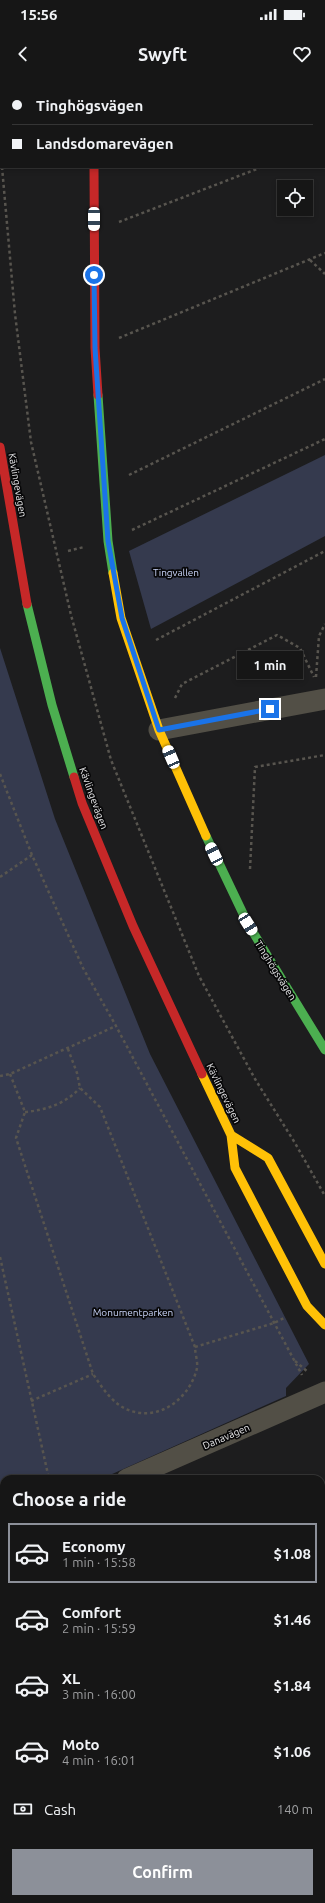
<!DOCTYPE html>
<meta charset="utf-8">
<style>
:root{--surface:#161616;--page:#1f1f1f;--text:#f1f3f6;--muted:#9e9fa1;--line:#353535;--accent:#8c9099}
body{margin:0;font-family:Ubuntu,sans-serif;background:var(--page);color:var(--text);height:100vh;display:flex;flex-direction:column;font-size:15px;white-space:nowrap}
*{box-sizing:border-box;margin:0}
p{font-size:13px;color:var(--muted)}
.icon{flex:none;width:22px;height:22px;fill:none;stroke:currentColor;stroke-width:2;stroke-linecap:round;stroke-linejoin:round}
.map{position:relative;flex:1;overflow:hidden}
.drawer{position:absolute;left:0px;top:1395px;width:325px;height:428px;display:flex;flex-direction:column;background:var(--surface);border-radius:12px 12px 0 0;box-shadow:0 2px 6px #0003,0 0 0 1px var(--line)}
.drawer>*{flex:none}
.guide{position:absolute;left:0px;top:0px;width:325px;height:88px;box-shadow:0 2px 6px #0003,0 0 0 1px var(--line);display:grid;align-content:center;height:88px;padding:0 12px;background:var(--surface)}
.tools{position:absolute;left:277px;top:100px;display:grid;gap:8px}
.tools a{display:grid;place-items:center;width:36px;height:36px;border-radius:0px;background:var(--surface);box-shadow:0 2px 6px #0003,0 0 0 1px var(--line);font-size:20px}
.end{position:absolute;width:18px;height:18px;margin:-9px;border:5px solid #1a73e8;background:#fff;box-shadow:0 0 0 2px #fff}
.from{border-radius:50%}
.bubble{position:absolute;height:28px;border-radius:0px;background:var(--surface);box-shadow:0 2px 6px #0003,0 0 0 1px var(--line);font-size:13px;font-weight:600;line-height:28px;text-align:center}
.car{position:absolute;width:12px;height:24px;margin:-12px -6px;border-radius:5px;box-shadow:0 0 3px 1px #0007;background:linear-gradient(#fff 24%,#345 0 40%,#fff 0 76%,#345 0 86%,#fff 0)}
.guide b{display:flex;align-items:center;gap:14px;height:38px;font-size:15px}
.guide b+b{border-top:1px solid var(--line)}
.guide i{width:10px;height:10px;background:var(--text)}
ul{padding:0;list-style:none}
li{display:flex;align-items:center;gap:12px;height:60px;margin:0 8px 6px;padding:0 4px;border:2px solid transparent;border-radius:0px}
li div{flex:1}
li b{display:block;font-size:15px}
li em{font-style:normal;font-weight:600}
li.selected{border-color:var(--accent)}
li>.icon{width:36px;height:36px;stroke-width:1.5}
h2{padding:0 12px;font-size:18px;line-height:48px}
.pay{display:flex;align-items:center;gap:10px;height:44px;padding:0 12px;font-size:15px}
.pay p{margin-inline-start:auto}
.primary-button{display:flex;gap:8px;margin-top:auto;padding:8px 12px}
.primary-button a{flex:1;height:46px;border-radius:0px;background:var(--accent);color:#fff;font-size:16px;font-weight:600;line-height:46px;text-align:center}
.status{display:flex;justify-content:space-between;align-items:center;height:28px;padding:0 20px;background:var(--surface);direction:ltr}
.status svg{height:11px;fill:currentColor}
header{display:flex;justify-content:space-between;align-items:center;height:52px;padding:0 12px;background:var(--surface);font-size:18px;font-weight:600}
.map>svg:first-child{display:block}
</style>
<div class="status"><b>15:56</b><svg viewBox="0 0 49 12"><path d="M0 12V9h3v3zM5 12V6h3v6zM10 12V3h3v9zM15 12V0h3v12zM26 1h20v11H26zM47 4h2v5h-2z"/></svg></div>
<header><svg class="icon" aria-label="back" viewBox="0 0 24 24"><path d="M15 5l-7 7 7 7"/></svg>Swyft<svg class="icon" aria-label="heart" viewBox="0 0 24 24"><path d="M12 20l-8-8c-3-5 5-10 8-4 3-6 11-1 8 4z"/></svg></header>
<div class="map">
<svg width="325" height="1823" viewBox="0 0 325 1823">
<rect width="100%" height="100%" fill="#1d1d1e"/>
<!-- green -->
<path fill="#353a4e" d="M325 375V456L151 549 129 471Z
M0 568 55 739 150 974 309 1284 286 1308V1316L101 1399H4V1679L0 1663Z
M39 1819H225L228 1823H40Z"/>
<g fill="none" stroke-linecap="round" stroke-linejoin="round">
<!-- path -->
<path stroke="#58554f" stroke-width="2.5" stroke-dasharray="3 3" stroke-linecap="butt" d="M7 1 8 0
M216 1 219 0
M0 7 1 6
M0 57 1 69
M324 63H325
M324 77 325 78
M2 87 15 234 31 362 71 535 111 680 199 896 255 999 295 1063 325 1116
M119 142 262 87
M310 180 325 194
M119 258 325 173
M129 395 325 299
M132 450 325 359
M68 471 84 467
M156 560 325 471
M316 597 319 556 325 544
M175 618 182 604 277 555 300 568 314 597
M0 694 32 775 83 888 116 946 302 1295
M250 789 255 687 325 675
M0 797 32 775
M10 994 25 1032 16 1058 93 1294C103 1309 115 1328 135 1332 164 1339 191 1315 197 1288 198 1282 195 1273 195 1267L100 1027 80 1008 77 993 68 969
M0 996 10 994 116 946
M25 1032C46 1030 65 1024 80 1008
M0 1177 49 1399
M195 1267 274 1243 286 1237
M295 1281 308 1292
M31 1321 93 1294
M150 1819 151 1823"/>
<!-- street -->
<path stroke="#524f46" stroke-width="21" d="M95 1V0
M159 650 325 619
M127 1399 325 1312
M321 1683 325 1680
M243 1819 245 1823"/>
<!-- fast -->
<path stroke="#4caf50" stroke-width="9" d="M98 315 108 461 113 493
M27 524 52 625 74 697
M206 756 248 844 325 970"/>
<!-- slow -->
<path stroke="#ffc107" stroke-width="9" d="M113 493 121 538 159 650 206 756
M202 994 231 1055 235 1088 307 1226 325 1245
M231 1055 268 1078 325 1184"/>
<!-- jam -->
<path stroke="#c62828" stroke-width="9" d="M94 87 95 268 98 315
M0 367 27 524
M74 697 82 723 133 846 202 994"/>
<!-- rail casing -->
<g stroke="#5d5a55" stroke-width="4.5">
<path id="rail" d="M0 1720 4 1736
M0 1799 4 1816
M25 1819 26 1823"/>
</g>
<!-- rail -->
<use href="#rail" stroke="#070708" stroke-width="3" stroke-dasharray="9" stroke-linecap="butt"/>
</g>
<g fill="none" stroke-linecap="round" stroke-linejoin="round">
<!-- route -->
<path stroke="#1a73e8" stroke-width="5" d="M94 195 95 268 108 461 122 538 159 650 270 629"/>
</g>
<g text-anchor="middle" stroke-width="3.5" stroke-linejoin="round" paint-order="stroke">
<!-- street labels -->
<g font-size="10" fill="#e7e7e9" stroke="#070708">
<text transform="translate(18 405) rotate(80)" y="4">Kävlingevägen</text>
<text transform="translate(94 718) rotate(70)" y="4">Kävlingevägen</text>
<text transform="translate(276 890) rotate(58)" y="4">Tinghögsvägen</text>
<text transform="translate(224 1013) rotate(64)" y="4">Kävlingevägen</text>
<text transform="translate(226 1356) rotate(-23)" y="4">Danavägen</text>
</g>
<!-- park labels -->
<g font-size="10" fill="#ccd7fc" stroke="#070708">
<text x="176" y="496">Tingvallen</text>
<text x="133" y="1236">Monumentparken</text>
</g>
</g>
</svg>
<div class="tools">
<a><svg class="icon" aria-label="locate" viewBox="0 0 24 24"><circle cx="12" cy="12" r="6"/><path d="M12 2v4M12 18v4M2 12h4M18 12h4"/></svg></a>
</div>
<i class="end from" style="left:94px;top:195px"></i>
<i class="end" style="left:270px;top:629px"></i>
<div class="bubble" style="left:237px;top:571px;width:66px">1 min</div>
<i class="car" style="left:94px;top:139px;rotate:180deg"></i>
<i class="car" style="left:171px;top:677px;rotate:337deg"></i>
<i class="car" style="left:214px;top:774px;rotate:334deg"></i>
<i class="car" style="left:248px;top:844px;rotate:148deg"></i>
<div class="guide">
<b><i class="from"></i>Tinghögsvägen</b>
<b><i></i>Landsdomarevägen</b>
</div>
<section class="drawer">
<h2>Choose a ride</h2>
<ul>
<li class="selected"><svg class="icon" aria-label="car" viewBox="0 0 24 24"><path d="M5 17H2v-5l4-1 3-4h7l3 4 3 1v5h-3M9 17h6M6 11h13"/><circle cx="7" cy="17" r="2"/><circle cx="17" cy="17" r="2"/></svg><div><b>Economy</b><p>1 min · 15:58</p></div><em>$1.08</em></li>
<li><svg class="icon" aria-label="car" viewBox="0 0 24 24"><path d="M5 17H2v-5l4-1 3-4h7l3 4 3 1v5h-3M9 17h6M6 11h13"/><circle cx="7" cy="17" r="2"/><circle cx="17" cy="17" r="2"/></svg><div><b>Comfort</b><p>2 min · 15:59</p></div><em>$1.46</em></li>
<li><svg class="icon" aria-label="car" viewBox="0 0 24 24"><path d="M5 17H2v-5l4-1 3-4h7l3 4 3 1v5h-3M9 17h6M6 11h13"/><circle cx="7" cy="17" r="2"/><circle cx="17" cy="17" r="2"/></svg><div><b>XL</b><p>3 min · 16:00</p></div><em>$1.84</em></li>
<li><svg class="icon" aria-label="car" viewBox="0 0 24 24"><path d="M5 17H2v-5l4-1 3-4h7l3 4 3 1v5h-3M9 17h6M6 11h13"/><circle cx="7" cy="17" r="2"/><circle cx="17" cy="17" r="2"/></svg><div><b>Moto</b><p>4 min · 16:01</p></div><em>$1.06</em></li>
</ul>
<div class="pay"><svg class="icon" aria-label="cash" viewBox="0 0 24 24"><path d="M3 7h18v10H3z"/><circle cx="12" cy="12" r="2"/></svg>Cash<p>140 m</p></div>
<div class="primary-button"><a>Confirm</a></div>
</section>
</div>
